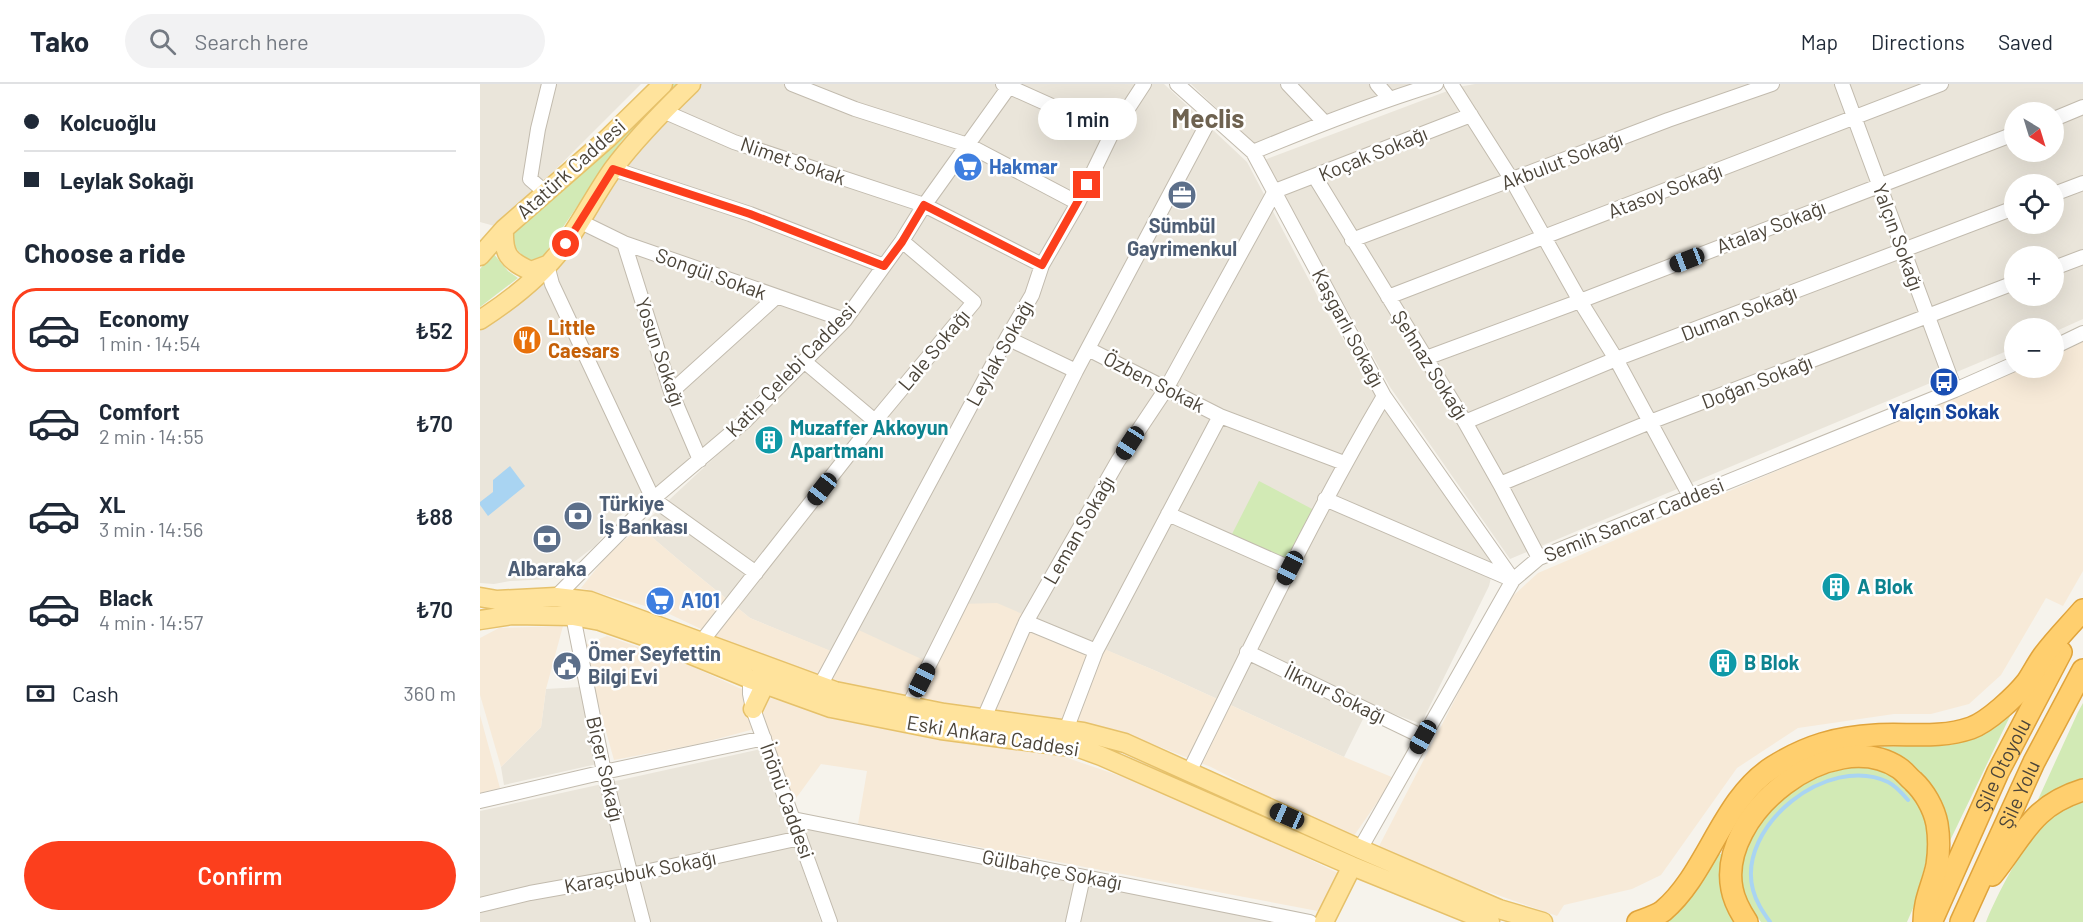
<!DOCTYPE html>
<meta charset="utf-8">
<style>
:root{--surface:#fff;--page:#f2f2f3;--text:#1f2937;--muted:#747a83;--line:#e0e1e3;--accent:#fc3f1d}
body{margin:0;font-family:Barlow,sans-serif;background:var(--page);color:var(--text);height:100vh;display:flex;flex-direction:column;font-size:22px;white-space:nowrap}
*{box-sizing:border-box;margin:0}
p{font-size:20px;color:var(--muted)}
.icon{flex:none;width:33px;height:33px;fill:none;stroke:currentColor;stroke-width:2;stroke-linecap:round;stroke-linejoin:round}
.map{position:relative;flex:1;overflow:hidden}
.panel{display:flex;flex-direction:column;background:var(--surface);width:480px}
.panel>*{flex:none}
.guide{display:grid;align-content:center;height:132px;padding:0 24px;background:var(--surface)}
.needle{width:39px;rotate:142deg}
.controls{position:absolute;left:1524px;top:18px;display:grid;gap:12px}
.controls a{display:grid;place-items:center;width:60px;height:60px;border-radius:50%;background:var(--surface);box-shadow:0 6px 24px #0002;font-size:30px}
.end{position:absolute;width:27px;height:27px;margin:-14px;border:8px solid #fc3f1d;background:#fff;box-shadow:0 0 0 3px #fff}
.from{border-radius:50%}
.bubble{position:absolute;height:42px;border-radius:21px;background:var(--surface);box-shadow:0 6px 24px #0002;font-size:20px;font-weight:600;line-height:42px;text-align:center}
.car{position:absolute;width:18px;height:36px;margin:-18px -9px;border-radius:8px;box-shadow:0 0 4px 2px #0007;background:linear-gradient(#222 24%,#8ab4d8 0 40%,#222 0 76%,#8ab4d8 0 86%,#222 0)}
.guide b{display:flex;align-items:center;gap:21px;height:57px;font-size:22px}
.guide b+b{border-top:2px solid var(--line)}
.guide i{width:15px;height:15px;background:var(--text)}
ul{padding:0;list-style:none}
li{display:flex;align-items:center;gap:18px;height:84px;margin:0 12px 9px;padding:0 12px;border:3px solid transparent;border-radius:24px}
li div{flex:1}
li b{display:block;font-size:22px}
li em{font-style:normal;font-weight:600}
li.current{border-color:var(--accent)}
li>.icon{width:54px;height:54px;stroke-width:1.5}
h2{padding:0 24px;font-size:27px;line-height:72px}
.pay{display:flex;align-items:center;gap:15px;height:66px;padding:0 24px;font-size:22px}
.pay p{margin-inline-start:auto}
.button{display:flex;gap:12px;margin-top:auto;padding:12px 24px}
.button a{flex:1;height:69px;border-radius:36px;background:var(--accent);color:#fff;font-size:24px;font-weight:600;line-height:69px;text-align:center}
header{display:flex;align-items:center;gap:36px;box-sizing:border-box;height:84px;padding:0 30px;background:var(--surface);border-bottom:2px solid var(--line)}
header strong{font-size:28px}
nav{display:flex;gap:33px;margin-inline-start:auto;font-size:21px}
.search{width:420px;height:54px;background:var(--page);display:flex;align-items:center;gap:15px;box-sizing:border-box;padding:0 21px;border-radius:33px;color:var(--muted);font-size:22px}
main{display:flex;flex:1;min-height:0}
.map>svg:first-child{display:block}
</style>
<header>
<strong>Tako</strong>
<div class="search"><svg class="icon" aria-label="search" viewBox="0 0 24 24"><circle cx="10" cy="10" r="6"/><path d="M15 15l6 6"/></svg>Search here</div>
<nav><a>Map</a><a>Directions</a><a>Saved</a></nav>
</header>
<main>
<section class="panel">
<div class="guide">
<b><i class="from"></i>Kolcuoğlu</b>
<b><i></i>Leylak Sokağı</b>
</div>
<h2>Choose a ride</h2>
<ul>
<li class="current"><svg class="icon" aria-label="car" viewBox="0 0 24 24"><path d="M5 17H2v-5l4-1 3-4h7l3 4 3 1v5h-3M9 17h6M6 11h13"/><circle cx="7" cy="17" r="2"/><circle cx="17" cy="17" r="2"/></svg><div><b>Economy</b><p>1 min · 14:54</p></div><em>₺52</em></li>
<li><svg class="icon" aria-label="car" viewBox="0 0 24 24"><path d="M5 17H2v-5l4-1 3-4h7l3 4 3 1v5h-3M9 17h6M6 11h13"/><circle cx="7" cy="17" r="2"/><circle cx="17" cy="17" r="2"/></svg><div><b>Comfort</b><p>2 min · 14:55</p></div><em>₺70</em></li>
<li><svg class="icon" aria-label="car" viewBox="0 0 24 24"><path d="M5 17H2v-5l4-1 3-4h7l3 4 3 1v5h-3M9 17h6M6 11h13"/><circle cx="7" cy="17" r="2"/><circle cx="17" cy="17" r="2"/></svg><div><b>XL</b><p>3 min · 14:56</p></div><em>₺88</em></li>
<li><svg class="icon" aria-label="car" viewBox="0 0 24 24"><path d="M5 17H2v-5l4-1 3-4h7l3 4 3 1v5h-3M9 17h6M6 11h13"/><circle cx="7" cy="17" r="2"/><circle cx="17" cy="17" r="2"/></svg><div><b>Black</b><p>4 min · 14:57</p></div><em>₺70</em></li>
</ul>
<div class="pay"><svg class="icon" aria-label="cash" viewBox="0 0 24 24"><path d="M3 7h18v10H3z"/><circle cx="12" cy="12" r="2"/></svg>Cash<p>360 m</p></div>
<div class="button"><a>Confirm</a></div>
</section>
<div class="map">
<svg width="1603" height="838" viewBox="0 0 1603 838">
<rect width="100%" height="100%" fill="#f6f3ec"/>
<!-- residential -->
<path fill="#eae5da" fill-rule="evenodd" d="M0 0H161L18 143 0 138Z
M221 0H521L359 233 221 367 140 432 115 462 72 495 30 497 14 500 0 499V247L46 213 80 177 160 64Z
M538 0H684L767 78 838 213 904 324 1014 482 1009 502 941 640 890 621 864 673 676 587 549 534 451 579 357 570 270 534 200 477 160 443 293 319 382 226 445 121Z
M711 0H934L776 62Z
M995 0H1603V235L1574 248V244H1534V264L1030 475 910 303 784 76 978 3ZM1534 28H1574V68H1534ZM1534 100H1574V140H1534ZM1534 172H1574V212H1534Z
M100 603 117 680 24 701 21 683 61 643 66 605Z
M281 665 341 838H0V727Z
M322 740 443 762 789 838H357Z"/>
<!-- commercial -->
<path fill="#f7ead8" d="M1603 255V487L1583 522 1566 514 1521 591 1489 620 1451 630H1414L1318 644 1257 684 1181 791 1152 805 1084 821 1077 832 896 768 1025 519 1058 489 1537 284H1574V268Z
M160 443 200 477 270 534 356 569 370 542 450 579 479 520 517 519 676 587 864 673 914 694 871 756 731 683 637 646 395 609 293 579 183 527 101 504 129 469Z
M83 542 66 605 61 643 21 683 0 611V554L19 544Z
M127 552 209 581 259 604 364 637 460 654 570 668 696 711 862 791 843 828 378 740 387 687 341 680 314 717 282 643 218 660 134 676 102 562Z
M0 631 20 704 0 709Z"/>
<!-- green -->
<path fill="#d2eab5" d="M191 0H197L141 58 62 174 53 177 43 172 34 162 33 147Z
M13 169 28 187 38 194 0 223V185Z
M779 397 834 426 806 479 750 454Z
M1603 619V698L1556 720 1598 628Z
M1533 626 1465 767 1464 727 1450 700 1432 682 1413 671 1385 663 1470 661 1507 649 1506 645Z
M1373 683 1396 685 1412 692 1428 704 1440 718 1448 738 1450 762 1434 822 1427 838H1281C1278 833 1273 829 1270 824 1241 773 1287 719 1330 697 1344 690 1358 686 1373 683Z
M1603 715V838H1506C1517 810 1553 741 1577 726 1585 721 1595 718 1603 715Z
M1239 769 1244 772 1259 838H1185L1200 827Z"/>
<!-- water -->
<path fill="#a9d4f2" d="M30 382 45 402 8 432 0 421V418L13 408V396Z"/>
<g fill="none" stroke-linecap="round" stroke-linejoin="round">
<!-- stream -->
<path stroke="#a9d4f2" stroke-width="4" d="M1290 838C1283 828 1276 818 1273 806 1256 742 1348 669 1408 698 1416 702 1422 709 1428 716"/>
<!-- minor casing -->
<g stroke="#c2bbae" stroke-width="16">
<path id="minor" d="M312 0 375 25 488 61 598 119
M523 0 632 49
M697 0 773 68 904 312 1033 496
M808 0 844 38
M897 0 909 14
M971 0 1032 96 1100 217 1136 275 1210 412
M1362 0 1475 306
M183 27 254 58 444 121 562 181
M1574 35 1603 23
M773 68C833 43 894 19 956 0
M133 85 270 130 404 182
M835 93 985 338 1020 400 1059 474
M65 108 50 95 58 45 69 0
M1574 110 1603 99
M99 137 144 159 365 236
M872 156 1188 36 1292 0
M144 159 191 308 220 376
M67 181 72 200 173 415 276 489
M1574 184 1603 173
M908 213 1461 0
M527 254 596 287
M1574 263 1603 249
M608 265 740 332 864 379
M946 274 1100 217 1534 50
M325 278 395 337
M191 308 295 214
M985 338 1136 275 1534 124
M1020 400 1170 338 1534 199
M845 415 1033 496
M688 430 810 484
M76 513 173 415 264 338 365 236 422 157 443 123 531 0
M93 532 124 688 163 838
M546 538 616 567
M222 557 395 337 494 218 422 157
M767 568 943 653
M270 595V610L273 625 350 838
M340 602 527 254 552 211 562 181 598 119 632 49 664 0
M429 621 596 287 732 31
M504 634 546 538 638 377 686 305 795 107 991 31
M586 646 616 567 740 332
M709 688C772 561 832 434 904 312
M0 717 124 688 284 654
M313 735 830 838
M880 765 1033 496 1059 474 1475 306 1534 280
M0 821 50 809 151 791 320 754
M593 838 603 793"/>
</g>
<!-- major casing -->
<g stroke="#e6c16a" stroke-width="21">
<path id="major" d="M24 145C23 170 28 177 51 187L67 181
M0 172 24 145 128 54 183 0
M0 236C31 216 65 189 86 159 103 135 116 109 133 85 156 54 183 27 211 0
M0 513 17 516 76 513 110 517 355 607 464 629 603 648 645 659 880 765 1019 825 1063 838
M0 536 32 531 93 532 120 537 175 556 270 595 351 624 461 646 599 664 621 672 872 782 1010 838
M273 625 285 600 293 595
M844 838 872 782"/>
</g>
<!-- highway casing -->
<g stroke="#e0a43c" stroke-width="24">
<g id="highway">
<path d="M1512 791C1543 753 1551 722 1603 706"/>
<path id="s1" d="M1453 834 1518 688 1581 568"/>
<path d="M1158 838C1166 835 1176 832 1183 827 1228 789 1242 715 1293 683 1326 662 1357 653 1396 651 1428 649 1459 655 1491 644 1508 638 1536 612 1547 598 1553 589 1558 579 1564 571 1576 555 1590 541 1603 526"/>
<path d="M1267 838C1261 829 1254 816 1252 805 1237 730 1352 640 1419 684 1424 687 1428 693 1433 697 1444 707 1454 724 1457 740 1459 752 1459 768 1457 781 1453 801 1444 816 1444 838"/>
<path id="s2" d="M1481 838 1554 678 1603 586"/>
</g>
</g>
<!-- minor -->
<use href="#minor" stroke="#fff" stroke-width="14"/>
<!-- major -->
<use href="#major" stroke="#ffe39c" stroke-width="18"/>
<!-- highway -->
<use href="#highway" stroke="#ffcf6e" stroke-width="21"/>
</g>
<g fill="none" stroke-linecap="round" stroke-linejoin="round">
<!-- route -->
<path stroke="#fc3f1d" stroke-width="8" d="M86 160 133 85 270 130 404 182 422 158 444 121 562 181 607 101"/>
</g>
<!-- icons -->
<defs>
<g id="supermarket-disc" transform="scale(1.5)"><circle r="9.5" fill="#3f7fe0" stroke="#fff"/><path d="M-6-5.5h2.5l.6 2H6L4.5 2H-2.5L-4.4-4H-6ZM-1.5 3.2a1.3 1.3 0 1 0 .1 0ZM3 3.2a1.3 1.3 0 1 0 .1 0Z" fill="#fff"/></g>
<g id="office-disc" transform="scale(1.5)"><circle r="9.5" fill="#5c6f8a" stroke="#fff"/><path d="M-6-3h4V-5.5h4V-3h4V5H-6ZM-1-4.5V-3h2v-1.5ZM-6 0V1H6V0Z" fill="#fff"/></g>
<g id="restaurant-disc" transform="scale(1.5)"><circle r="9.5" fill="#e8710a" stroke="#fff"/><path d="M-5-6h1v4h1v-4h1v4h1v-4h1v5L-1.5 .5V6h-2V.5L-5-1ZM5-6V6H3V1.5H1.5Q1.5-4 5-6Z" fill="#fff"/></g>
<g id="bus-disc" transform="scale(1.5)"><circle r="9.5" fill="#1a4fb4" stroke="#fff"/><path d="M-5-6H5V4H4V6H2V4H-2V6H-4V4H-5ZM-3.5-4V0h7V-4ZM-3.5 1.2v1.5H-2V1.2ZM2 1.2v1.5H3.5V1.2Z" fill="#fff"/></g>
<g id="building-disc" transform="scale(1.5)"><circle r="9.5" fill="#0f9aa8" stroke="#fff"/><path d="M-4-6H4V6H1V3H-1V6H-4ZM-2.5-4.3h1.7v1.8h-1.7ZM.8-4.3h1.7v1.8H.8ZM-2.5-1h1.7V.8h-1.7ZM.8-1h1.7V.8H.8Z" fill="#fff"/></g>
<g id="bank-disc" transform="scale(1.5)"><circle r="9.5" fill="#5c6f8a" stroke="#fff"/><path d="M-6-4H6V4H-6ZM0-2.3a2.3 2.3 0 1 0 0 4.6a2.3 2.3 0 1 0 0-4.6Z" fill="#fff"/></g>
<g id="civic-disc" transform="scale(1.5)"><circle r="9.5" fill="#5c6f8a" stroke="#fff"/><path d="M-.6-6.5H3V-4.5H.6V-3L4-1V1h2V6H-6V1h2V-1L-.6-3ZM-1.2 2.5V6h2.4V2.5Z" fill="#fff"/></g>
</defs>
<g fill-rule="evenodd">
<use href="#supermarket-disc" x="488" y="83"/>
<use href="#office-disc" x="702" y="111"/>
<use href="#restaurant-disc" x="47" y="256"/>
<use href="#bus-disc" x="1464" y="298"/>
<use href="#building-disc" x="289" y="356"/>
<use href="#bank-disc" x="98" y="432"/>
<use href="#bank-disc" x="67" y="455"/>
<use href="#building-disc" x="1356" y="503"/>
<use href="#supermarket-disc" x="180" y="517"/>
<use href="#building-disc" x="1243" y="579"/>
<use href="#civic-disc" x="87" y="582"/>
</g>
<g text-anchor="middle" stroke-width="5" stroke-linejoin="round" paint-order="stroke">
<!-- street labels -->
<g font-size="20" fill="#4b4439" stroke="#fff">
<text transform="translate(893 70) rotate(-22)" y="7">Koçak Sokağı</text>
<text transform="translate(313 77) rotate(19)" y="7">Nimet Sokak</text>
<text transform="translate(1082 77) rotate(-21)" y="7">Akbulut Sokağı</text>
<text transform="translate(91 85) rotate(-42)" y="7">Atatürk Caddesi</text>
<text transform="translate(1185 107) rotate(-21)" y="7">Atasoy Sokağı</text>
<text transform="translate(1291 143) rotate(-21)" y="7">Atalay Sokağı</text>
<text transform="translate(1418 153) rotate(70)" y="7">Yalçın Sokağı</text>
<text transform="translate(231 190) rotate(20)" y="7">Songül Sokak</text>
<text transform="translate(1259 229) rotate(-21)" y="7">Duman Sokağı</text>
<text transform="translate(868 244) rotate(62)" y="7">Kaşgarlı Sokağı</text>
<text transform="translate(454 266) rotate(-50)" y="7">Lale Sokağı</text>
<text transform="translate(180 268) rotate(71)" y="7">Yosun Sokağı</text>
<text transform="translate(520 269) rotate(-61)" y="7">Leylak Sokağı</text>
<text transform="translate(950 281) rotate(58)" y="7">Şehnaz Sokağı</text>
<text transform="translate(311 286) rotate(-46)" y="7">Katip Çelebi Caddesi</text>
<text transform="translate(674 298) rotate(27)" y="7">Özben Sokak</text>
<text transform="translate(1277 298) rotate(-21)" y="7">Doğan Sokağı</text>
<text transform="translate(1154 436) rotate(-22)" y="7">Semih Sancar Caddesi</text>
<text transform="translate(599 446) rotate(-60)" y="7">Leman Sokağı</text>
<text transform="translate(855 610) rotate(26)" y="7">İlknur Sokağı</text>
<text transform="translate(513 652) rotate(9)" y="7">Eski Ankara Caddesi</text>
<text dy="7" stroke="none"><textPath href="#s1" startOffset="168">Şile Otoyolu</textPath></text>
<text transform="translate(125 685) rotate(77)" y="7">Biçer Sokağı</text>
<text dy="7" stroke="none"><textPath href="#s2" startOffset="140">Şile Yolu</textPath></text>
<text transform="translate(307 717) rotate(70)" y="7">İnönü Caddesi</text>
<text transform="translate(572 786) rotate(11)" y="7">Gülbahçe Sokağı</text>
<text transform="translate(160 788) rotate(-11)" y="7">Karaçubuk Sokağı</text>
</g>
<!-- shop labels -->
<g font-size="20" font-weight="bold" fill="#366cbe" stroke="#fff" text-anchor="start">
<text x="509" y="90">Hakmar</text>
<text x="201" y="524">A101</text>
</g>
<!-- service labels -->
<g font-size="20" font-weight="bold" fill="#4e5e75" stroke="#fff">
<text x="702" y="149">Sümbül<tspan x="702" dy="23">Gayrimenkul</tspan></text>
<text x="119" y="427" text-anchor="start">Türkiye<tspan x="119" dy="23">İş Bankası</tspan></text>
<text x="67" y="492">Albaraka</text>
<text x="108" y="577" text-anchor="start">Ömer Seyfettin<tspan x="108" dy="23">Bilgi Evi</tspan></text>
</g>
<!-- food labels -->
<g font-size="20" font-weight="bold" fill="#c56008" stroke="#fff" text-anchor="start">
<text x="68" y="251">Little<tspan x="68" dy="23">Caesars</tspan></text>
</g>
<!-- transit labels -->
<g font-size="20" font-weight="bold" fill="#164399" stroke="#fff">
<text x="1464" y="335">Yalçın Sokak</text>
</g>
<!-- culture labels -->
<g font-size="20" font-weight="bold" fill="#0d838f" stroke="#fff" text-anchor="start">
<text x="310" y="351">Muzaffer Akkoyun<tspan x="310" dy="23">Apartmanı</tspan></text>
<text x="1377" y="510">A Blok</text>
<text x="1264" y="586">B Blok</text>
</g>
<!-- district labels -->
<g font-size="26" font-weight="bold" fill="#6e6250" stroke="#fff">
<text x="728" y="44">Meclis</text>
</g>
</g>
</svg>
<div class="controls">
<a><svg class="needle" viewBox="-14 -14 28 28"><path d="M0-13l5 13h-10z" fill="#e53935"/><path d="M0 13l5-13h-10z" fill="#747a83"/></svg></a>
<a><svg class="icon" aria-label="locate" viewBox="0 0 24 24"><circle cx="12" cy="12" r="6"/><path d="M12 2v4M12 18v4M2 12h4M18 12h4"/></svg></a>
<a>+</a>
<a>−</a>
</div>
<i class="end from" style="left:86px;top:160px"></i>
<i class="end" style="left:607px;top:101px"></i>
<div class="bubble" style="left:558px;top:14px;width:99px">1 min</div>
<i class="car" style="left:1207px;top:176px;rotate:249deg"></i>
<i class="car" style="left:650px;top:359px;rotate:213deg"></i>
<i class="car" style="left:342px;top:405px;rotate:218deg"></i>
<i class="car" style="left:810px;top:484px;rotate:207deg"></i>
<i class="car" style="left:442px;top:596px;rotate:27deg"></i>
<i class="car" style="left:943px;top:653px;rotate:209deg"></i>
<i class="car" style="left:807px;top:732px;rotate:294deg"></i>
</div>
</main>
